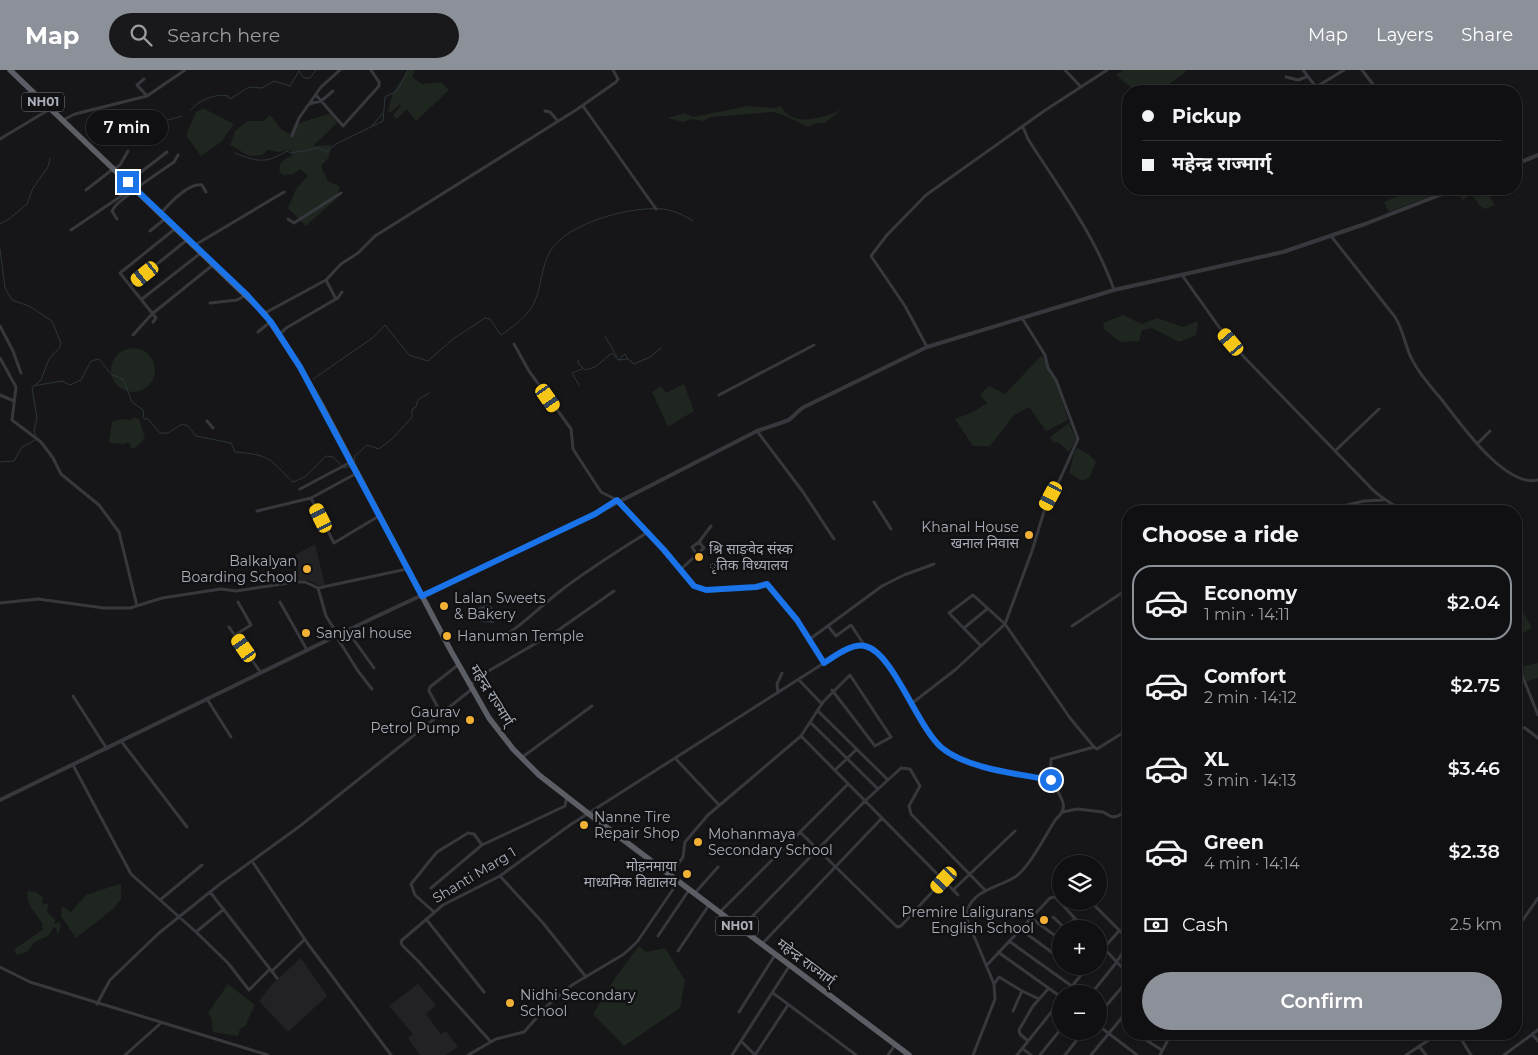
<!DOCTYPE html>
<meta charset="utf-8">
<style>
:root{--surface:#101012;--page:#19191b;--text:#f1f3f6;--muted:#9c9d9f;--line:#303032;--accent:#8c9099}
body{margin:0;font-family:Montserrat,"Noto Sans Devanagari",sans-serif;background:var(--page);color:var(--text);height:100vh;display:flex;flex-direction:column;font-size:19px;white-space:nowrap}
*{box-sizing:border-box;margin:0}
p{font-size:16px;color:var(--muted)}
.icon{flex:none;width:28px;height:28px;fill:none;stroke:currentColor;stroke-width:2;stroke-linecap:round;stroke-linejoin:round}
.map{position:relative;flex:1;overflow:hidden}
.details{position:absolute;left:1122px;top:435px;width:400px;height:535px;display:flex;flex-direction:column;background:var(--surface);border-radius:20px;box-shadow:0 1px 4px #0004,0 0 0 1px var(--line)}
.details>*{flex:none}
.hud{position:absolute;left:1122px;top:15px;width:400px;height:110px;border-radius:20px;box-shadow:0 1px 4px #0004,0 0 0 1px var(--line);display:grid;align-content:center;height:110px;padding:0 20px;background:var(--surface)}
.fabs{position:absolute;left:1052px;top:785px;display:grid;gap:10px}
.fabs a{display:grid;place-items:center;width:55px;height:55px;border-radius:50%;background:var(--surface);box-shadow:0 1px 4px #0004,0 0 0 1px var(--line);font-size:25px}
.end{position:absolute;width:22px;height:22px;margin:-11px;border:6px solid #1a73e8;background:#fff;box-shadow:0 0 0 2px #fff}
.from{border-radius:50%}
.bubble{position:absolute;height:35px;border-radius:18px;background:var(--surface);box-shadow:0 1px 4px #0004,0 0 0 1px var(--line);font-size:16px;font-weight:600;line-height:35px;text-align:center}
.car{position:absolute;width:15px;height:30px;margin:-15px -8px;border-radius:6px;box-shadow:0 0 4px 1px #0007;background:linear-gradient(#f5c518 24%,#345 0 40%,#f5c518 0 76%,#345 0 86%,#f5c518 0)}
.hud b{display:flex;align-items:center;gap:18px;height:48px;font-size:19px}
.hud b+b{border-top:1px solid var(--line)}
.hud i{width:12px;height:12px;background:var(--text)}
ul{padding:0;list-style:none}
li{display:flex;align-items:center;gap:15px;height:75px;margin:0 10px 8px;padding:0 10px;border:2px solid transparent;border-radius:20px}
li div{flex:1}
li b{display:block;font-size:19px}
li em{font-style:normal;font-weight:600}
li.current{border-color:var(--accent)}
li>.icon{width:45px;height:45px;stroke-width:1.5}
h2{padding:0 20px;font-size:22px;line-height:60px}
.pay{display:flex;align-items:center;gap:12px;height:55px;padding:0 20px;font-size:19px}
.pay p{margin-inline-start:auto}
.action{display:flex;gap:10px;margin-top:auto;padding:10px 20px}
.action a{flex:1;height:58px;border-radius:30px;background:var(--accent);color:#fff;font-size:20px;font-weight:600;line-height:58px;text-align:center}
header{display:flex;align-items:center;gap:30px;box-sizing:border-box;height:70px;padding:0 25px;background:var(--accent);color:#fff}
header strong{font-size:24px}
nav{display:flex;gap:28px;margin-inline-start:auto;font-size:18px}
.search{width:350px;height:45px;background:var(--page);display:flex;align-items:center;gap:12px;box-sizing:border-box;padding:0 18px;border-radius:28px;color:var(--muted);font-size:19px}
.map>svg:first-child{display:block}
</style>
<header>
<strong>Map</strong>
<div class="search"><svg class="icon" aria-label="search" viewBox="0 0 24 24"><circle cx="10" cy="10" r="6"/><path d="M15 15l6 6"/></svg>Search here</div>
<nav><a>Map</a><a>Layers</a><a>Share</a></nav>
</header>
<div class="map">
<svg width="1538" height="985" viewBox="0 0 1538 985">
<rect width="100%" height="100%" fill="#161618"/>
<!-- built -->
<path fill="#222225" d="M315 474 325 515H317L308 510H298L290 488Z
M301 888 327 926 288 962 259 931 273 913Z
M418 914 436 935 426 944 441 964 446 961 458 977 446 985H420L408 968 413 964 389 936Z"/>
<!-- green -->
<path fill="#1e261f" d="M408 0H415L412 7 422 14 441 12 449 20 416 51 407 39 397 49 393 45 401 36 399 35 390 43 388 41 393 23Z
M1123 0H1185L1186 2 1159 21H1135L1116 5Z
M748 36 775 38 781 36C793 59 823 47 841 40L825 53H816L808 57C800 53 781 43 772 42L712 47 703 51 692 49 683 52 668 48 685 43 693 47Z
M203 38 234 54 221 72 201 86 186 65 196 42Z
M331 43 337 53 313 76 331 75 329 87 321 96 328 111 340 117 335 130 306 156 288 138 296 119 308 106 300 99 293 104 283 105 279 102 281 92 292 85 291 80 278 82 267 80 263 85 249 86 230 75 235 61 247 51H264L270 45 282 60 290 64 294 55Z
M1415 119H1448L1389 142 1384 132Z
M1454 119H1485L1495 135 1486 139 1480 136 1469 120 1466 122 1469 126 1463 130Z
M1123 245 1142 254 1157 248 1183 257 1198 251 1196 265 1179 272 1152 258 1142 260 1139 271 1120 272 1104 259 1103 253Z
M111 300a22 22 0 1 1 44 0a22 22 0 1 1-44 0Z
M1042 285 1055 310 1068 350 1046 361 1029 337 1014 345 990 376H973L955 349 975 341 987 333 980 325 989 316 1005 324Z
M684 314 694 341 668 357 652 322 661 316 666 323Z
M133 347 139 349 145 368 135 378H131L129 372 124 374 109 373 112 352 121 349 132 350Z
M1069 353 1076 369 1069 382 1058 372 1053 373 1050 367Z
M1077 378 1088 384 1096 392 1089 408 1082 411 1069 403 1074 383Z
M1516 529 1532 558 1516 567Z
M1538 593V608L1516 615V598Z
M119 814 121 815V829L113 839 76 868 61 846 62 836 71 842 86 825Z
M28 820 31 822 34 821 43 827 42 833 48 834 47 842 55 850V854L59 852 61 854 59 862 57 864 56 858 54 857 48 866 35 872 27 882 17 885 14 881 16 878 44 859 41 857 43 854C36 844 24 832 28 820Z
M639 876 646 882 665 878 685 910 680 938 624 976 593 944 615 908Z
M228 914 255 935 245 956 240 959 238 966 213 962 211 947 208 943Z"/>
<!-- water -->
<path fill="#2c353c" d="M489 534 497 543 494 553 481 552 475 542 477 538Z"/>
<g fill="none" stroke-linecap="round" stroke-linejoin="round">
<!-- stream -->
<path stroke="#2c353c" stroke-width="1" d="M191 40C198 30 217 23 228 26L230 29 249 17 262 18 274 11 290 16 299 1 304 8H310L316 0
M372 56 383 43
M86 64 90 60 104 56 107 58 134 48 150 47 168 50 182 46
M235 83C258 92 265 94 287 81L291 83 319 78 326 82 336 74 383 51 385 27 397 21 408 0
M0 154 9 149 27 134 33 118 48 97 50 88
M0 179 5 218 12 230 29 236 52 251 61 273 60 277 49 289 41 310 32 318 37 348 34 360 36 366
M605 266 617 287
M619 289 625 284 628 289
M578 290V293L585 300 595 297 612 283 618 290 628 289 634 294 650 287 661 278
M313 309 374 267 385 255 409 285 428 291 453 269 485 248 490 249 501 265C513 257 530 244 535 231 542 214 541 196 551 180 568 153 630 136 662 139 673 140 684 145 693 151
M579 315 572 303 582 299
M33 316 62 311 70 315 81 310 91 291 99 289 112 305 123 309 132 332 143 340 144 349H148L160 363H168L182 354 188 356 196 366 231 373 235 382C271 385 268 388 293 412L305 407 326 386 333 387 341 395
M354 391 355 386 367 375 379 379 393 368 412 347V339L416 337 418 330 429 323
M0 392 14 391 22 377 37 369
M344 398 351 396"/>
<!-- minor -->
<path stroke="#37383d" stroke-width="3" d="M1065 0 1081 17
M1303 0 1316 17 1344 0
M1362 0 1378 21
M1286 7 1298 10 1306 7
M144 9 137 15 147 26
M316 25 343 56 379 16V12L371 0
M309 34 321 17 340 0
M583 36 656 139
M545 41 550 42 558 51
M63 50 75 44 147 26 185 0
M1023 57 1028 69C1059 118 1095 165 1114 220
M292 66 299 48 309 34 321 31 333 21
M0 69 50 39
M114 99 120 95 128 81
M128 112 167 82
M135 119 174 92 178 85
M86 120 113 99
M161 143C170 133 188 113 202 115L206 122
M117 149 112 141C116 132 128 127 134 119
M288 149 294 153 341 123
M71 160 133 118
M150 161 166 148
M1331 166 1395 247C1405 263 1405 279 1414 293 1421 306 1432 318 1442 330 1460 353 1505 418 1538 410
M195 175 284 122
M1182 205 1219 257 1244 287 1373 420C1382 429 1392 433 1402 441
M130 216 188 169
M142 229 202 182
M337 229 342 222
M210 233 237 230 246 225
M265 243 326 210 341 194 358 183 375 166 576 40 616 12 618 9 613 0
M153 252 156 248 120 203 176 158
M0 256 13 281 21 303
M258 262 270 252
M133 265 152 244 214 194
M279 265 286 258 336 229 326 210
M927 277 905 236 871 186 887 165 926 125 1044 41 1107 0
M0 288 16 317 12 350 41 372 53 388 61 404 99 435 119 462 137 536
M0 325 14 331
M719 325 814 275
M207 351 213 358
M757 361 803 422 834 469
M1477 374 1490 361
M1335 381 1379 339
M300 419 351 392
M311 428 334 473 379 446
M874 432 891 459
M257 441 311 428 357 403
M1322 441 1364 431 1383 430
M697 485 692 477 699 472 711 456
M680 500 704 478 699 472
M318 518 326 546 338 565
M280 532 307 580
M0 533 38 529 104 538H130L162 528 221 519 236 521 295 512H305L318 518 407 499
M828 556 836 566 851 555 865 576
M1072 556 1129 518
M229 557 261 603
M964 558 987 539
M235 565 251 555 238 532
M336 566 358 601 372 619
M810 569 882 516 904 505 934 494
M354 570 374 598
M495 571C519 559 537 539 559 522 587 500 618 481 648 462
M981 576 949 543 973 525 1005 554 1070 648 1094 677
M1516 590 1538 645
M824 593C835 586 852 573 866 576 895 584 915 658 943 678 974 701 1017 703 1053 711
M799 610 822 634
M470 615 485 603 557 561 614 521
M778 623 777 614 782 603
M73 626 107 679
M207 629 231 667
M911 634 955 600 1005 554 1032 481 1045 438 1061 407 1078 369 1056 310 1048 298 1045 285 1022 248
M818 641 888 710
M441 643 429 621 430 617 458 595
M811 653 878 719
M1516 656 1525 658 1538 668
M801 666 958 825
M121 671 187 757
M521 688 592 636
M675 688 719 735
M73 695 131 804 196 862 228 893 249 920 270 899
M835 700 857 679
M1063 742 1077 739 1103 742 1112 747 1118 746 1129 739
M800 762 897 857 901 856 943 810
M252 791 308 874 391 985
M670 805 683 787 685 772 708 745 801 666 823 632 850 605 891 667 875 676 832 620
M500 806 543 853 586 907
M431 818 482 775 565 736 567 726
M953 820 1015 761
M210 822 277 908
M695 823 718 797
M160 830 202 795
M1090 831 1129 870
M434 842 415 825 411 814 437 782 468 763 474 764 482 775
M720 842 848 714
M1053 847 1066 859
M1031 848 1061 870
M426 849 484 922
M740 859 865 731 901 698 910 699 920 716 909 736 911 744 985 820
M1020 859 1061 889
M1066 859 1075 848
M1516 860 1538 828
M196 862 224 839
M658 866 689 820
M1009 871 1073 917
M1099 873 1129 905
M762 874 882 748
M678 881 709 835
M998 882 1061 927
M1099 883 1119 861
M986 896 1050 828 1055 827 1085 859
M1071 896 1082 904
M0 897 30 912 268 985
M272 901 305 869
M994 914 999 907 1022 921 1013 941
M1022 921 1039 929
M773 923 856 985
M1066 924 1088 896
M1091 924 1116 893 1129 872
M97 934 110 910 159 863 220 814 300 756 472 619
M739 942 775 885
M1099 944 1129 909
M1099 956 1137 985
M1136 964 1162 980
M1160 964 1167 969
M1458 964 1471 985
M1532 964 1538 971
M741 971 755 985
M1028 971 1020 964 1019 960 1033 936 1049 918
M491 972 419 892 402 875 401 871 443 835 500 806 570 755 824 593 797 549 767 514C751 519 710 523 694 516L633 445 617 430 601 422 573 379 571 359 529 301 514 274
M1419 976 1426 985
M1023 979 1031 985
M125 985 161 953
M468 985 496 969 524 962 548 935 572 915 624 884 637 872 678 812
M732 985 790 895
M755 985 788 935
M888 985 895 975
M973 985 995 929 994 914 966 847C969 820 996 819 1015 807 1030 797 1046 764 1056 749 1074 735 1054 722 1051 706 1050 700 1051 694 1051 689L1094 677 1097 679 1129 659
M1017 985 1061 930
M1040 985 1061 959
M1065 985 1084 961
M1091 985 1129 939
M1160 985 1171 964
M1406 985 1438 964
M1504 985 1538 960"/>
<!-- tertiary -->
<path stroke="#37383d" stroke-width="4" d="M1516 94 1538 85
M0 730 371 549 595 444 757 361 789 350 802 338 927 277 1114 220 1283 182 1365 154 1455 119"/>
<!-- trunk -->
<path stroke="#5b5e65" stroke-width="5.5" d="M10 0 265 244 300 297 322 336 451 581 489 648 513 679 539 705 589 744 909 985"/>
</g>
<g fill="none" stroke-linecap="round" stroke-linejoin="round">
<!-- route -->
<path stroke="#1a73e8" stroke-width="6" d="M128 112 247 225 271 252 300 297 422 526 595 444 617 430 664 480 694 516 706 520 756 517 767 514 797 550 824 593C835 586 852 573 865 576 893 582 917 657 942 678 968 699 1018 704 1051 710"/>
</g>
<!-- markers -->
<g fill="#f2b134" stroke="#111113" stroke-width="2">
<circle cx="1029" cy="465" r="5"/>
<circle cx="699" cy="487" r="5"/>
<circle cx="307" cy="499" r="5"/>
<circle cx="444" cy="536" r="5"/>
<circle cx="306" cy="563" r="5"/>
<circle cx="447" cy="566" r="5"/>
<circle cx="470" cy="650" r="5"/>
<circle cx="584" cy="755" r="5"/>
<circle cx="698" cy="772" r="5"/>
<circle cx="687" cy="804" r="5"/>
<circle cx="1044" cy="850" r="5"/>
<circle cx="510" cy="933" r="5"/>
</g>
<g text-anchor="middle" stroke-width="5" stroke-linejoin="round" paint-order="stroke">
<!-- shield labels -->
<g fill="#111113" stroke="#7b7e86" stroke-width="1">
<rect x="22" y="22.5" width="42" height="19" rx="4"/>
<rect x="716" y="846.5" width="42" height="19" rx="4"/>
</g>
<g font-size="12" font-weight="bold" fill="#a8adb8">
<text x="43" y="36">NH01</text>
<text x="737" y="860">NH01</text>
</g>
<!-- poi labels -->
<g font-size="14" fill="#a8adb8" stroke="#111113" text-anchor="start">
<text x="1019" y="462" text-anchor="end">Khanal House<tspan x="1019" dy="16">खनाल निवास</tspan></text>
<text x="709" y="484">श्रि साङ्वेद संस्क<tspan x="709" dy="16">ृतिक विध्यालय</tspan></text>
<text x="297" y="496" text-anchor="end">Balkalyan<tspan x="297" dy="16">Boarding School</tspan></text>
<text x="454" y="533">Lalan Sweets<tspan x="454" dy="16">&amp; Bakery</tspan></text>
<text x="316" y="568">Sanjyal house</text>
<text x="457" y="571">Hanuman Temple</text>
<text x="460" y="647" text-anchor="end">Gaurav<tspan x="460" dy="16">Petrol Pump</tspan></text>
<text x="594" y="752">Nanne Tire<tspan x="594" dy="16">Repair Shop</tspan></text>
<text x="708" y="769">Mohanmaya<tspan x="708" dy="16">Secondary School</tspan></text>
<text x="677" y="801" text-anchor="end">मोहनमाया<tspan x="677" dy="16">माध्यमिक विद्यालय</tspan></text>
<text x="1034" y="847" text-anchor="end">Premire Laligurans<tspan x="1034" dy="16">English School</tspan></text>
<text x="520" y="930">Nidhi Secondary<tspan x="520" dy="16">School</tspan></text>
</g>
<!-- street labels -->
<g font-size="14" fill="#a8adb8" stroke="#111113">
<text transform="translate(492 625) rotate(58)" y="5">महेन्द्र राज्मार्ग्</text>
<text transform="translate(474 805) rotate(-31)" y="5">Shanti Marg 1</text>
<text transform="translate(806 892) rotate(37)" y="5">महेन्द्र राज्मार्ग्</text>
</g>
</g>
</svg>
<div class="fabs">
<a><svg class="icon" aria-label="layers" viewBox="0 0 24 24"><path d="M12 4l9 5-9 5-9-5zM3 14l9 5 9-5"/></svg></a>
<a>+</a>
<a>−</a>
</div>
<i class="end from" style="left:1051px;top:710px"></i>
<i class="end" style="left:128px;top:112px"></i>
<div class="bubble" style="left:86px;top:40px;width:82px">7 min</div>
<i class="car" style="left:145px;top:204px;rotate:231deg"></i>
<i class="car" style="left:1231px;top:272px;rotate:320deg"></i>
<i class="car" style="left:548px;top:328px;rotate:145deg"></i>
<i class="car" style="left:1051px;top:426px;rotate:208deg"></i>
<i class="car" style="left:321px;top:448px;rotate:334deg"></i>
<i class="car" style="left:244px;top:578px;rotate:325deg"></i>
<i class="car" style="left:944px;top:810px;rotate:223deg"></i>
<div class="hud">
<b><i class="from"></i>Pickup</b>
<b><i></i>महेन्द्र राज्मार्ग्</b>
</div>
<section class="details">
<h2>Choose a ride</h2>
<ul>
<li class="current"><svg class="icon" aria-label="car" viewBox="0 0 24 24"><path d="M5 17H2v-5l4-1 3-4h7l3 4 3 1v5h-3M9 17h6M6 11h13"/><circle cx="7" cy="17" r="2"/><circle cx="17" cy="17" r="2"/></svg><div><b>Economy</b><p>1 min · 14:11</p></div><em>$2.04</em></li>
<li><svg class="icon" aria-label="car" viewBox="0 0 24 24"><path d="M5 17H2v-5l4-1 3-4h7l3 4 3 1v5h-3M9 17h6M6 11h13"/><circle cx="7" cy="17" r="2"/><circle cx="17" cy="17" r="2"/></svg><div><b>Comfort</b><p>2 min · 14:12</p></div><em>$2.75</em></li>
<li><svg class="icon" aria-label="car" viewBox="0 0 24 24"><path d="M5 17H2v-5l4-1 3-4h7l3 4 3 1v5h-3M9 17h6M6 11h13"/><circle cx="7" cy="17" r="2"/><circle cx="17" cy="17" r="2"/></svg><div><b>XL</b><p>3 min · 14:13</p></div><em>$3.46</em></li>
<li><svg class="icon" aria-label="car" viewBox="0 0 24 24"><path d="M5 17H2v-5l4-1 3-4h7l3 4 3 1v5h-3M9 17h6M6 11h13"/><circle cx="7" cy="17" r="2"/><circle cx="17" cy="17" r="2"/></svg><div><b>Green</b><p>4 min · 14:14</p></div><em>$2.38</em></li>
</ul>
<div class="pay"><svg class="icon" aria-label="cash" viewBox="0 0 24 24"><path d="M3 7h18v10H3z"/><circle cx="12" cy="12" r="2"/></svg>Cash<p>2.5 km</p></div>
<div class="action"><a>Confirm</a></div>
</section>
</div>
